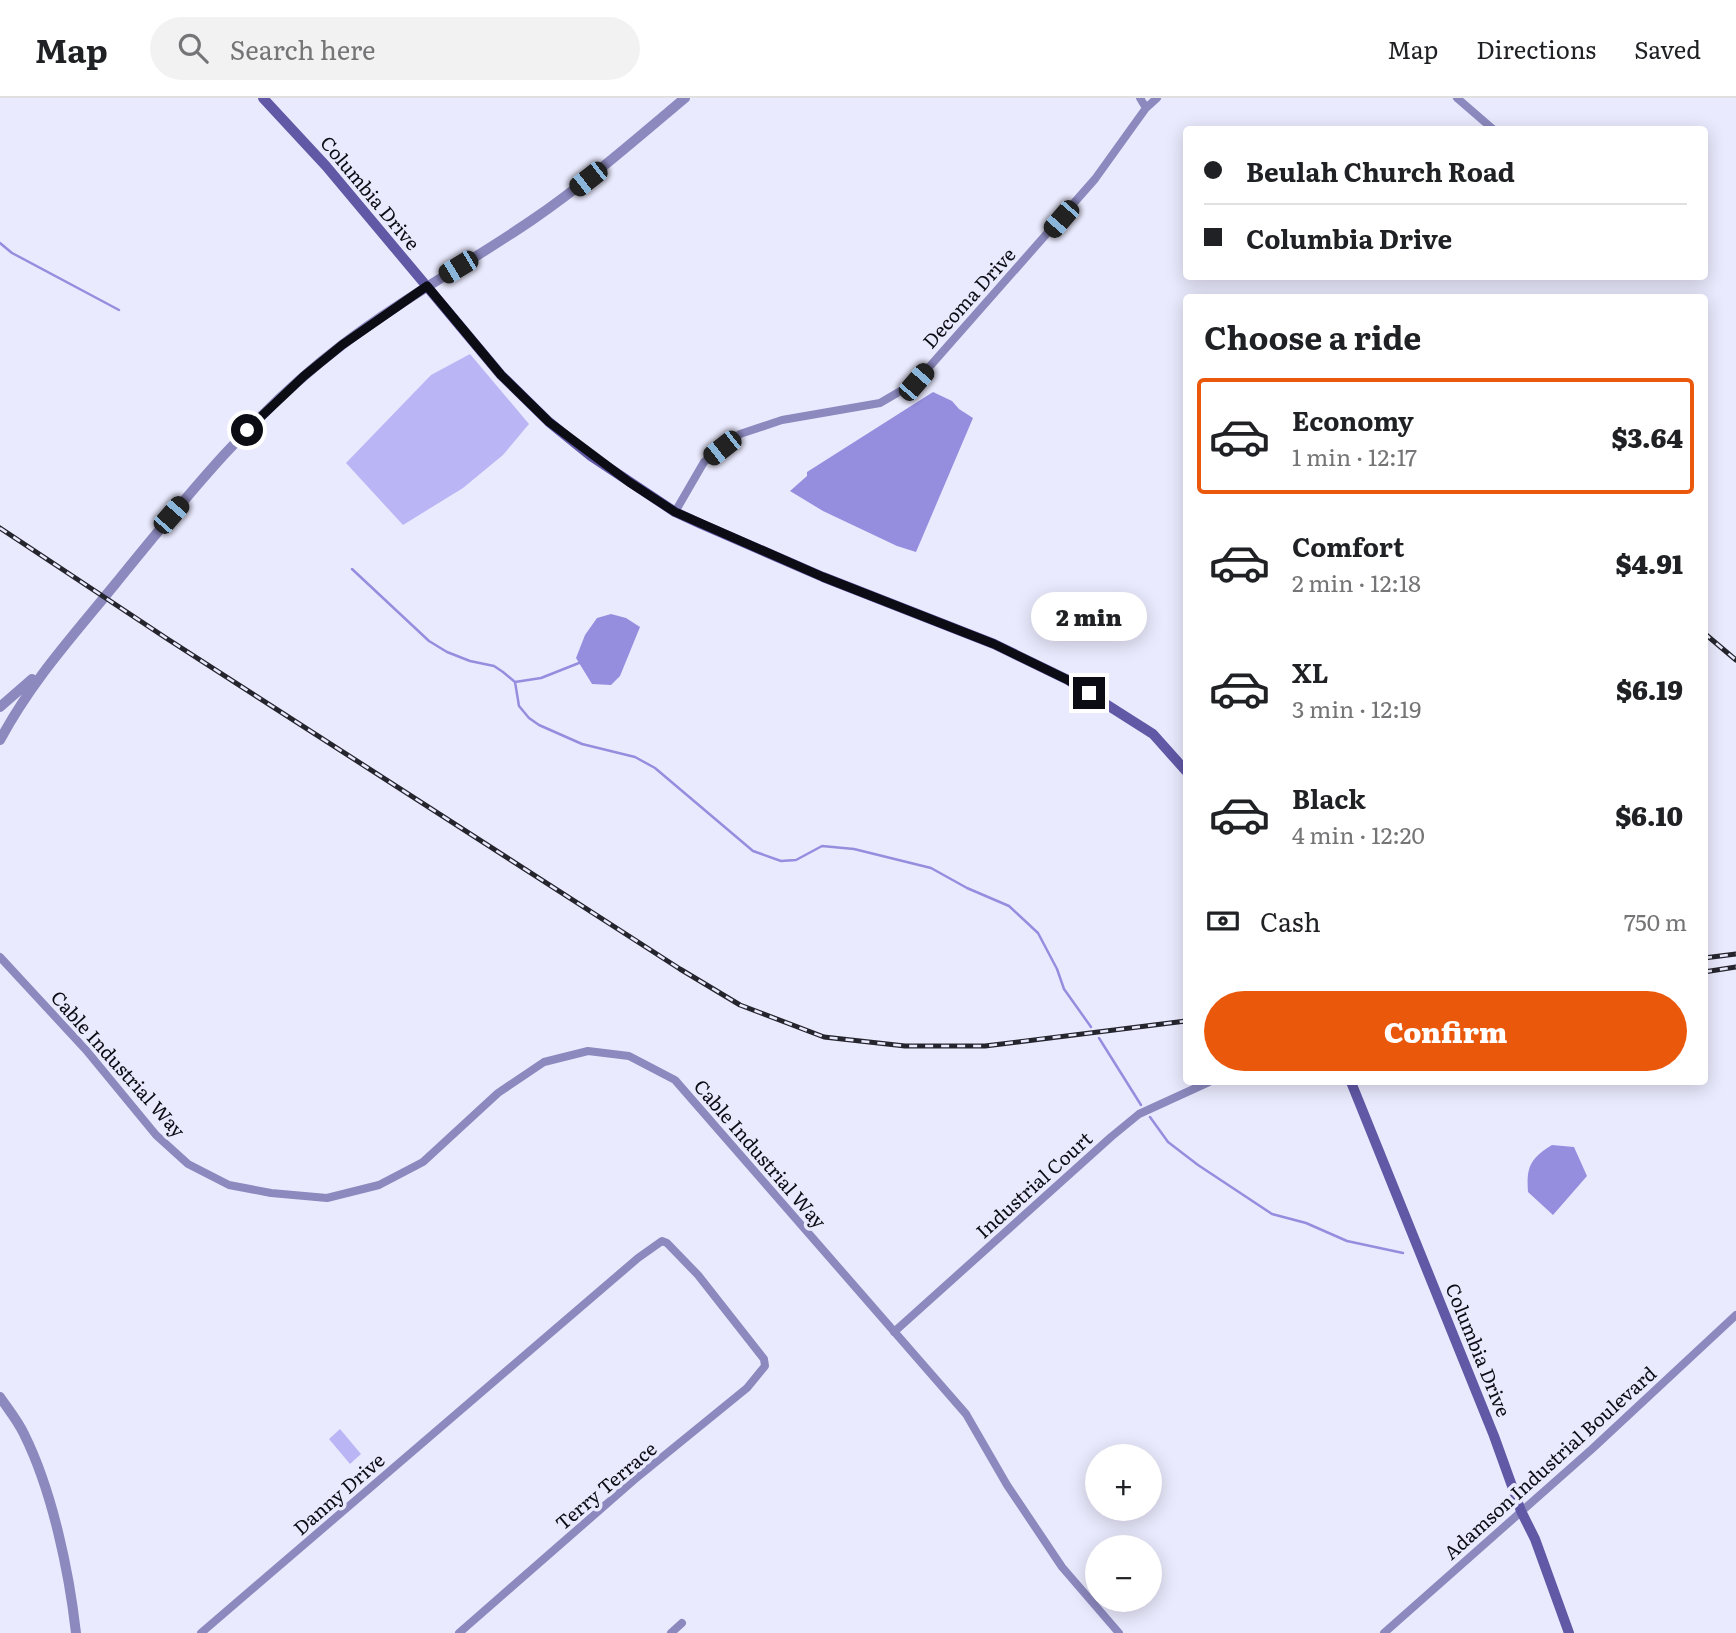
<!DOCTYPE html>
<meta charset="utf-8">
<style>
:root{--surface:#fff;--page:#f2f2f2;--text:#202124;--muted:#757577;--line:#e0e0e0;--accent:#ea580c}
body{margin:0;font-family:Literata,serif;background:var(--page);color:var(--text);height:100vh;display:flex;flex-direction:column;font-size:26px;white-space:nowrap}
*{box-sizing:border-box;margin:0}
p{font-size:23px;color:var(--muted)}
.icon{flex:none;width:38px;height:38px;fill:none;stroke:currentColor;stroke-width:2;stroke-linecap:round;stroke-linejoin:round}
.map{position:relative;flex:1;overflow:hidden}
.panel{position:absolute;left:1183px;top:196px;width:525px;height:791px;display:flex;flex-direction:column;background:var(--surface);border-radius:7px;box-shadow:0 4px 18px #0003}
.panel>*{flex:none}
.banner{position:absolute;left:1183px;top:28px;width:525px;height:154px;border-radius:7px;box-shadow:0 4px 18px #0003;display:grid;align-content:center;height:154px;padding:0 21px;background:var(--surface)}
.tools{position:absolute;left:1085px;top:1346px;display:grid;gap:14px}
.tools a{display:grid;place-items:center;width:77px;height:77px;border-radius:50%;background:var(--surface);box-shadow:0 4px 18px #0003;font-size:35px}
.end{position:absolute;width:32px;height:32px;margin:-16px;border:9px solid #0c0c14;background:#fff;box-shadow:0 0 0 4px #fff}
.from{border-radius:50%}
.bubble{position:absolute;height:49px;border-radius:24px;background:var(--surface);box-shadow:0 4px 18px #0003;font-size:23px;font-weight:800;line-height:49px;text-align:center}
.car{position:absolute;width:21px;height:42px;margin:-21px -10px;border-radius:9px;box-shadow:0 0 5px 2px #0007;background:linear-gradient(#222 24%,#8ab4d8 0 40%,#222 0 76%,#8ab4d8 0 86%,#222 0)}
.banner b{display:flex;align-items:center;gap:24px;height:66px;font-size:26px}
.banner b+b{border-top:2px solid var(--line)}
.banner i{width:18px;height:18px;background:var(--text)}
ul{padding:0;list-style:none}
li{display:flex;align-items:center;gap:21px;height:116px;margin:0 14px 10px;padding:0 7px;border:4px solid transparent;border-radius:7px}
li div{flex:1}
li b{display:block;font-size:26px}
li em{font-style:normal;font-weight:800}
li.on{border-color:var(--accent)}
li>.icon{width:63px;height:63px;stroke-width:1.5}
h2{padding:0 21px;font-size:32px;line-height:84px}
.pay{display:flex;align-items:center;gap:18px;height:77px;padding:0 21px;font-size:26px}
.pay p{margin-inline-start:auto}
.action{display:flex;gap:14px;margin-top:auto;padding:14px 21px}
.action a{flex:1;height:80px;border-radius:42px;background:var(--accent);color:#fff;font-size:28px;font-weight:800;line-height:80px;text-align:center}
header{display:flex;align-items:center;gap:42px;box-sizing:border-box;height:98px;padding:0 35px;background:var(--surface);border-bottom:2px solid var(--line)}
header strong{font-size:33px}
nav{display:flex;gap:38px;margin-inline-start:auto;font-size:24px}
.search{width:490px;height:63px;background:var(--page);display:flex;align-items:center;gap:18px;box-sizing:border-box;padding:0 24px;border-radius:38px;color:var(--muted);font-size:26px}
.map>svg:first-child{display:block}
</style>
<header>
<strong>Map</strong>
<div class="search"><svg class="icon" aria-label="search" viewBox="0 0 24 24"><circle cx="10" cy="10" r="6"/><path d="M15 15l6 6"/></svg>Search here</div>
<nav><a>Map</a><a>Directions</a><a>Saved</a></nav>
</header>
<div class="map">
<svg width="1736" height="1535" viewBox="0 0 1736 1535">
<rect width="100%" height="100%" fill="#eaeafe"/>
<!-- green -->
<path fill="#bab6f6" d="M470 256 529 326 503 357 463 390 403 427 346 365 431 277Z
M340 1331 361 1356 350 1366 329 1341Z"/>
<!-- water -->
<path fill="#958edf" d="M933 294 952 303 959 311 973 320 916 454 897 448 823 413 790 393 807 378V374Z
M611 516 626 520 640 529 620 578 611 587 592 586 576 560 585 537 597 520Z
M1552 1047 1574 1049 1587 1078 1553 1117 1528 1094C1526 1068 1531 1060 1552 1047Z"/>
<g fill="none" stroke-linecap="round" stroke-linejoin="round">
<!-- stream -->
<path stroke="#958edf" stroke-width="2.5" d="M0 145 12 155 119 212
M352 471 429 543 447 554 470 563 494 568 503 574 515 584 519 608 529 620 539 627 582 646 635 659 655 670 753 753 781 763 796 762 822 748 854 751 931 770 967 790 1009 808 1038 835 1057 871 1064 891 1091 929
M515 584 541 580 579 565
M1099 940 1141 1007
M1150 1019 1168 1044 1198 1067 1272 1116 1306 1125 1347 1143 1403 1155"/>
<!-- minor -->
<path stroke="#8c89bf" stroke-width="8" d="M1140 0 1146 10 1157 0
M1457 0 1494 32
M675 414 704 364 740 336 782 322 880 305 916 284 1095 81 1146 10
M0 859 86 952 156 1037 188 1066 229 1087 271 1095 327 1100 379 1087 423 1064 498 995 544 964 588 953 629 958 675 982 966 1316 1007 1387 1062 1469 1119 1535
M894 1234 1111 1039 1139 1016 1209 984
M201 1535 638 1160 662 1143 667 1145 698 1177 764 1261 765 1268 747 1290 634 1382 459 1535
M671 1535 682 1525
M1384 1535 1592 1351 1736 1217"/>
<!-- tertiary -->
<path stroke="#8c89bf" stroke-width="10" d="M0 609 32 581
M0 642C33 581 73 538 116 485 185 400 254 314 342 247 402 201 469 165 532 122 586 85 635 42 685 0
M0 1299C8 1311 18 1323 24 1336 52 1392 69 1473 76 1535"/>
<!-- secondary -->
<path stroke="#6158a6" stroke-width="10" d="M263 0 326 68 501 277 549 324 591 358 675 414 701 426 823 479 994 546 1068 582 1153 636 1186 673
M1351 984 1494 1338 1521 1413 1535 1441 1569 1535"/>
<!-- rail casing -->
<g stroke="#25252e" stroke-width="5">
<path id="rail" d="M0 430 166 540 680 871 740 907 824 939 905 948H985L1186 923
M1704 535 1736 562
M1704 860 1736 856
M1704 874 1736 869"/>
</g>
<!-- rail -->
<use href="#rail" stroke="#eaeafe" stroke-width="2.5" stroke-dasharray="8" stroke-linecap="butt"/>
</g>
<g fill="none" stroke-linecap="round" stroke-linejoin="round">
<!-- route -->
<path stroke="#0c0c14" stroke-width="9" d="M247 332 304 278 342 247 427 188 501 277 549 324 629 384 675 414 823 479 994 546 1068 582 1089 595"/>
</g>
<g text-anchor="middle" stroke-width="7" stroke-linejoin="round" paint-order="stroke">
<!-- street labels -->
<g font-size="19" fill="#0c0c14" stroke="#eaeafe">
<text transform="translate(370 95) rotate(50)" y="7">Columbia Drive</text>
<text transform="translate(969 200) rotate(-48)" y="7">Decoma Drive</text>
<text transform="translate(118 966) rotate(48)" y="7">Cable Industrial Way</text>
<text transform="translate(760 1056) rotate(49)" y="7">Cable Industrial Way</text>
<text transform="translate(1034 1087) rotate(-42)" y="7">Industrial Court</text>
<text transform="translate(1478 1252) rotate(68)" y="7">Columbia Drive</text>
<text transform="translate(1550 1365) rotate(-42)" y="7">Adamson Industrial Boulevard</text>
<text transform="translate(606 1388) rotate(-40)" y="7">Terry Terrace</text>
<text transform="translate(339 1396) rotate(-41)" y="7">Danny Drive</text>
</g>
</g>
</svg>
<div class="tools">
<a>+</a>
<a>−</a>
</div>
<i class="end from" style="left:247px;top:332px"></i>
<i class="end" style="left:1089px;top:595px"></i>
<div class="bubble" style="left:1031px;top:494px;width:116px">2 min</div>
<i class="car" style="left:588px;top:81px;rotate:232deg"></i>
<i class="car" style="left:1061px;top:121px;rotate:221deg"></i>
<i class="car" style="left:458px;top:169px;rotate:239deg"></i>
<i class="car" style="left:916px;top:284px;rotate:41deg"></i>
<i class="car" style="left:722px;top:350px;rotate:232deg"></i>
<i class="car" style="left:171px;top:417px;rotate:41deg"></i>
<div class="banner">
<b><i class="from"></i>Beulah Church Road</b>
<b><i></i>Columbia Drive</b>
</div>
<section class="panel">
<h2>Choose a ride</h2>
<ul>
<li class="on"><svg class="icon" aria-label="car" viewBox="0 0 24 24"><path d="M5 17H2v-5l4-1 3-4h7l3 4 3 1v5h-3M9 17h6M6 11h13"/><circle cx="7" cy="17" r="2"/><circle cx="17" cy="17" r="2"/></svg><div><b>Economy</b><p>1 min · 12:17</p></div><em>$3.64</em></li>
<li><svg class="icon" aria-label="car" viewBox="0 0 24 24"><path d="M5 17H2v-5l4-1 3-4h7l3 4 3 1v5h-3M9 17h6M6 11h13"/><circle cx="7" cy="17" r="2"/><circle cx="17" cy="17" r="2"/></svg><div><b>Comfort</b><p>2 min · 12:18</p></div><em>$4.91</em></li>
<li><svg class="icon" aria-label="car" viewBox="0 0 24 24"><path d="M5 17H2v-5l4-1 3-4h7l3 4 3 1v5h-3M9 17h6M6 11h13"/><circle cx="7" cy="17" r="2"/><circle cx="17" cy="17" r="2"/></svg><div><b>XL</b><p>3 min · 12:19</p></div><em>$6.19</em></li>
<li><svg class="icon" aria-label="car" viewBox="0 0 24 24"><path d="M5 17H2v-5l4-1 3-4h7l3 4 3 1v5h-3M9 17h6M6 11h13"/><circle cx="7" cy="17" r="2"/><circle cx="17" cy="17" r="2"/></svg><div><b>Black</b><p>4 min · 12:20</p></div><em>$6.10</em></li>
</ul>
<div class="pay"><svg class="icon" aria-label="cash" viewBox="0 0 24 24"><path d="M3 7h18v10H3z"/><circle cx="12" cy="12" r="2"/></svg>Cash<p>750 m</p></div>
<div class="action"><a>Confirm</a></div>
</section>
</div>
